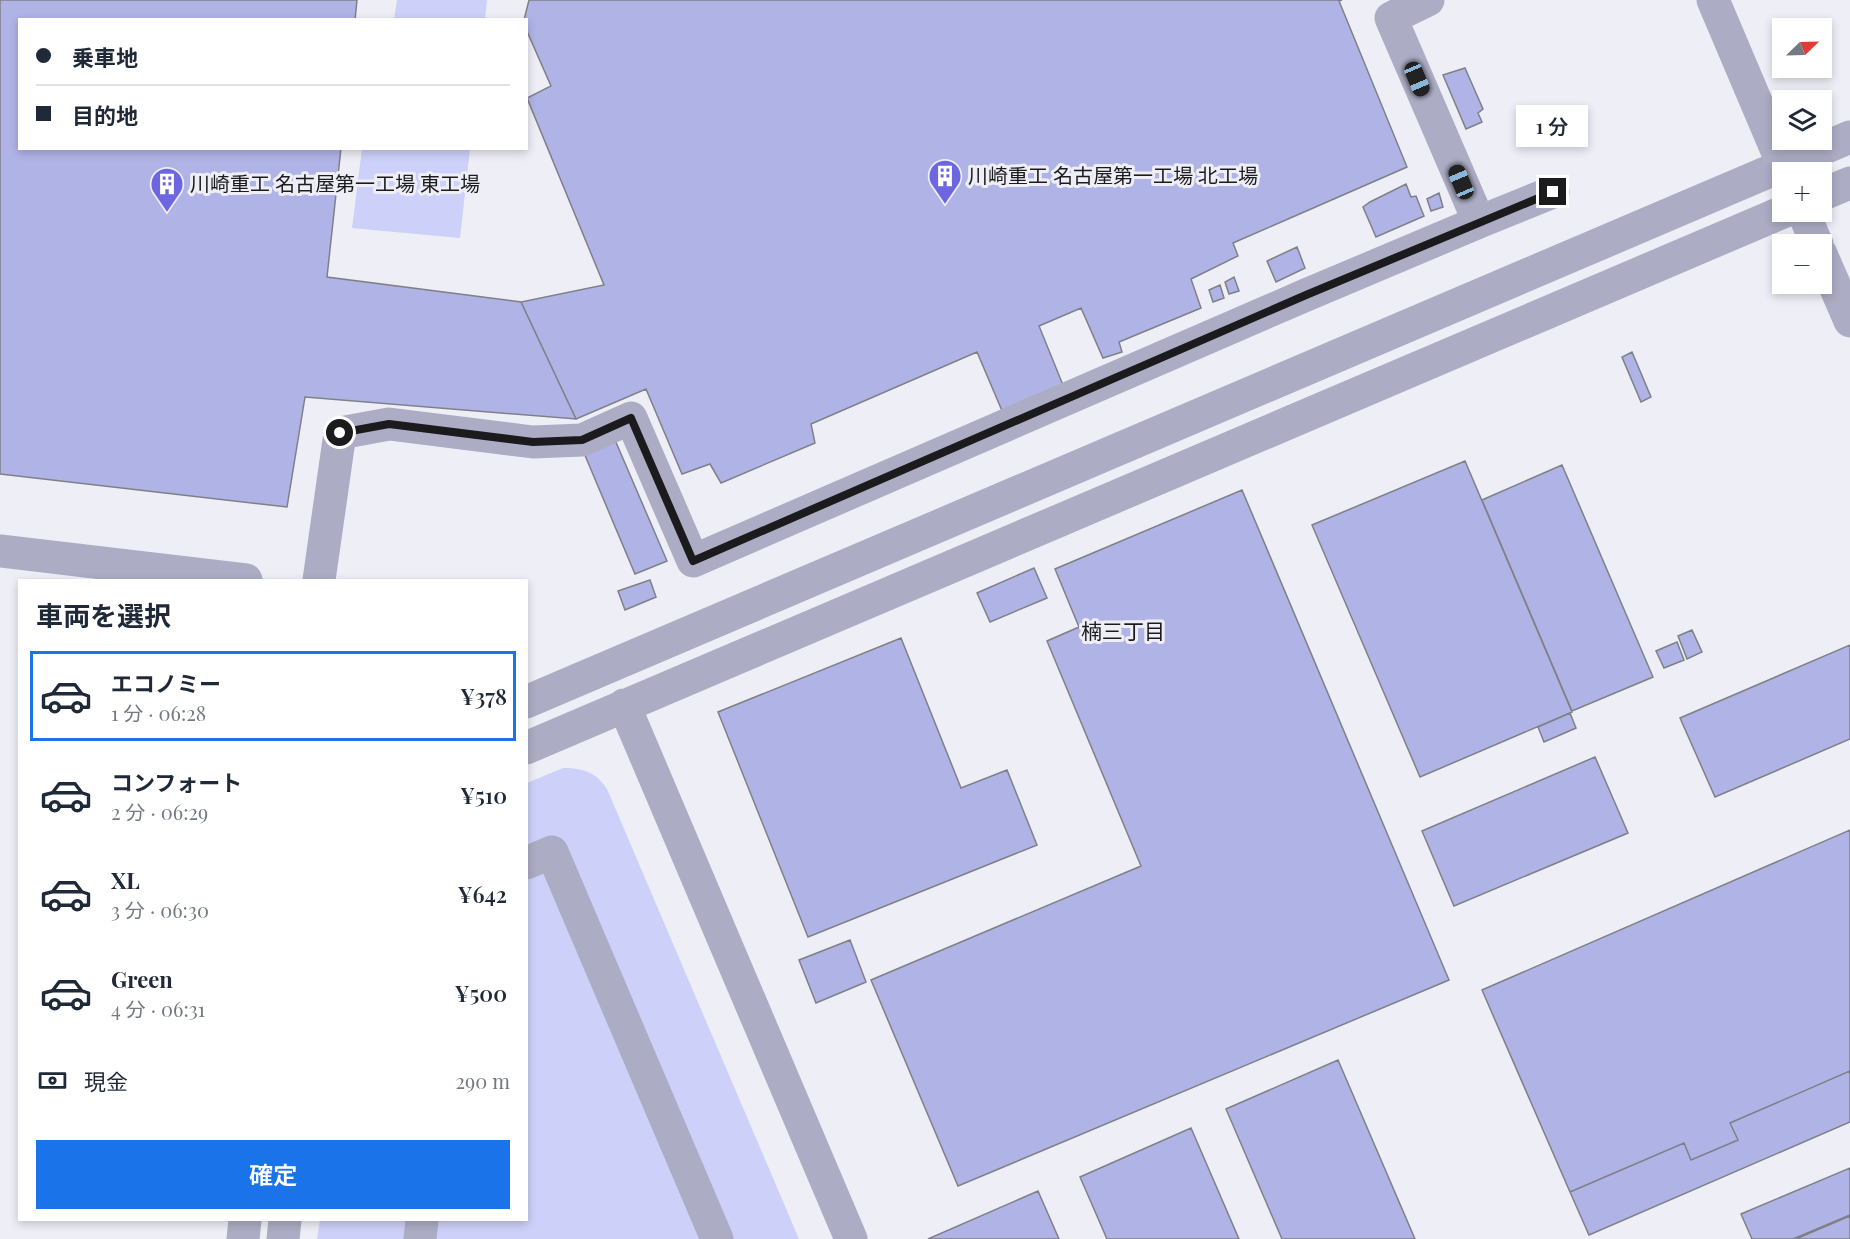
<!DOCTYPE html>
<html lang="ja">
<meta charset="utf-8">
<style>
:root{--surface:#fff;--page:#f2f2f3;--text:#1f2937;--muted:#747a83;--line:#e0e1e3;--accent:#1a73e8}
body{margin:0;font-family:"Playfair Display","Noto Sans JP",serif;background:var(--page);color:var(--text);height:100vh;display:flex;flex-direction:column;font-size:22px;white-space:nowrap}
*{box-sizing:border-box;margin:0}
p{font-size:20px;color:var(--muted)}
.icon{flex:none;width:33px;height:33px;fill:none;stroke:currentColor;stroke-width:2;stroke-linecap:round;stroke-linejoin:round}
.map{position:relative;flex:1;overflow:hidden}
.panel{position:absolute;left:18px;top:579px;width:510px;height:642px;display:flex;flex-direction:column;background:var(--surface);border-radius:0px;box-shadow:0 3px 9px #0003}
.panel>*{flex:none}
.top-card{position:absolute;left:18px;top:18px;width:510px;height:132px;border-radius:0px;box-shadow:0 3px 9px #0003;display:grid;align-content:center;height:132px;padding:0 18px;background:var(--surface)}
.needle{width:39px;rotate:67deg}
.controls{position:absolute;left:1772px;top:18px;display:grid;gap:12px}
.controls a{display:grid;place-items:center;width:60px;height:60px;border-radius:0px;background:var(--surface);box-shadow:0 3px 9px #0003;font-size:30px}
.end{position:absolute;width:27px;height:27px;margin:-14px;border:8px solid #1b1b1e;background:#fff;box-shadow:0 0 0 3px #fff}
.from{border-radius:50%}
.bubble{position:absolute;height:42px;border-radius:0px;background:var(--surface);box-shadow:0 3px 9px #0003;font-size:20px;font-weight:600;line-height:42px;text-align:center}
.car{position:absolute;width:18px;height:36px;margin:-18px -9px;border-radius:8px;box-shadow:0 0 4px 2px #0007;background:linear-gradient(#222 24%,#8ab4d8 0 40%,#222 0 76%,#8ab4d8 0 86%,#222 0)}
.top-card b{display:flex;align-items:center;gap:21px;height:57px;font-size:22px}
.top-card b+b{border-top:2px solid var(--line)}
.top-card i{width:15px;height:15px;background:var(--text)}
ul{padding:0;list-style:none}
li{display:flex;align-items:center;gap:18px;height:90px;margin:0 12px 9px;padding:0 6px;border:3px solid transparent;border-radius:0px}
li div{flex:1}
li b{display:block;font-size:22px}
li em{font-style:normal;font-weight:600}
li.current{border-color:var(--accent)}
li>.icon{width:54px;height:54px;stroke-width:1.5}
h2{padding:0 18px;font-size:27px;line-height:72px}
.pay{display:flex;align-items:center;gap:15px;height:66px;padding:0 18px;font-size:22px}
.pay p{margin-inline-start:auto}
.button{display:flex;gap:12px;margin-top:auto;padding:12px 18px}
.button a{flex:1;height:69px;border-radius:0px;background:var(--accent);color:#fff;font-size:24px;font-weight:600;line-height:69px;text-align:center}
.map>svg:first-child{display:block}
</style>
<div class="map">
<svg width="1850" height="1239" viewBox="0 0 1850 1239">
<rect width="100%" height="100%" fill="#edeef6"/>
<!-- green -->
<path fill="#cdd0f8" d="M397 0H487L485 19H394Z
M362 149H470L460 238 352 228Z
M563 768C583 768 596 772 607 789L799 1239H317L320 1220H526L527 783Z"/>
<!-- building -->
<path fill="#b0b3e6" stroke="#7f8087" stroke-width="1.5" d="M0 0H357L355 20H20V148H341L327 277 521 302 576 419 305 397 287 507 0 474Z
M529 0H1342L1339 1 1407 167 1233 243 1238 256 1191 279 1201 308 1119 342 1122 352 1103 358 1081 308 1039 326 1063 385 1003 413 977 352 811 424 815 443 721 483 710 464 682 474 646 389 576 419 521 302 604 285 527 98 551 86 526 29V20H524Z
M1465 68 1483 109 1478 113 1482 122 1466 129 1443 75Z
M1406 184 1411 197 1416 196 1424 216 1376 237 1363 207 1370 202Z
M1439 193 1443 207 1431 211 1427 199Z
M1297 247 1305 268 1276 282 1267 261Z
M1234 277 1239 291 1229 294 1225 282Z
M1220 285 1224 298 1213 302 1209 290Z
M1632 352 1651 397 1641 402 1622 357Z
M615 440 667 561 635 574 584 453Z
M1465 461 1572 712 1420 777 1312 525Z
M1562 465 1653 677 1572 711 1482 500Z
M1242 490 1449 980 958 1186 871 980 1141 866 1047 641 1079 627 1055 569Z
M1034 568 1047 598 990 622 977 593Z
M650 580 656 597 625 610 618 591Z
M1692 630 1702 652 1687 659 1678 636Z
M901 638 961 788 1007 770 1037 845 808 937 718 712Z
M1677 642 1684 660 1664 668 1656 651Z
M1850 645V739L1715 797 1680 718Z
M1570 713 1576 728 1544 742 1538 727Z
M1595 757 1628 833 1454 906 1422 831Z
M1850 830V1071L1730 1123 1738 1140 1691 1160 1684 1143 1570 1192 1482 990Z
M850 940 866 982 816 1003 799 960Z
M1338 1060 1415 1239H1282L1226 1109Z
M1850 1071V1122L1589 1235 1570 1192 1684 1143 1691 1160 1738 1140 1730 1123Z
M1191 1128 1239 1239H1107L1080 1177Z
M1850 1168V1215L1793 1239H1752L1741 1214Z
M1038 1191 1059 1239H928Z
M1850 1216V1239H1796Z"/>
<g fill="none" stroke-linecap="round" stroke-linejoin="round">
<!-- minor -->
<path stroke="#acadc4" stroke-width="33" d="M1713 0 1786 172
M1821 195 1850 183
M1803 212 1817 244
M1479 222 1553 192
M1821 254 1850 321
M0 551 246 580
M319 580 340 433 389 424 533 442 582 440 631 418 693 561 1306 295 1479 222 1391 18 1428 0
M526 702 1850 137
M624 705 851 1239
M526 748 1783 212
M526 863 552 852 717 1239
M243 1239 245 1220
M283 1239 285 1220
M420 1239 422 1220"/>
</g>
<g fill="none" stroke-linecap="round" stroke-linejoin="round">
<!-- route -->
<path stroke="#1b1b1e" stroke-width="8" d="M340 433 389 424 533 442 582 440 631 418 693 561 1306 295 1553 192"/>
</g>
<!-- icons -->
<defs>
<g id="building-pin" transform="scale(1.725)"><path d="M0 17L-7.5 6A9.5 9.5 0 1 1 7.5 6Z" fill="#6e66e0" stroke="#edeef6"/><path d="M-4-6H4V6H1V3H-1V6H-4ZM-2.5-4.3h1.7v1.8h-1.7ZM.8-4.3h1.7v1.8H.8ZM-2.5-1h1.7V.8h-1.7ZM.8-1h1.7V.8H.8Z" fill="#fff"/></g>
</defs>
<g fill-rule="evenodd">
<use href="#building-pin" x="945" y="176"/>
<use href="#building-pin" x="167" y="184"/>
</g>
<g text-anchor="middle" stroke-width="6" stroke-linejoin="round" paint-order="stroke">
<!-- poi labels -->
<g font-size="20" fill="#1b1b1e" stroke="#edeef6" text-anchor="start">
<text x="968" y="183">川崎重工 名古屋第一工場 北工場</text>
<text x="190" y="191">川崎重工 名古屋第一工場 東工場</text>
</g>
<!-- neighbourhood labels -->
<g font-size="21" fill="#1b1b1e" stroke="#edeef6">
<text x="1123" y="639">楠三丁目</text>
</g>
</g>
</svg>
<div class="controls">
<a><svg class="needle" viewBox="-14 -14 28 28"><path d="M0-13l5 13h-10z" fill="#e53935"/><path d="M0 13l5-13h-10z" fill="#747a83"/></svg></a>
<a><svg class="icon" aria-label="layers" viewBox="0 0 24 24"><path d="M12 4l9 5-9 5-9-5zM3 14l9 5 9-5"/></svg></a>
<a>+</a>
<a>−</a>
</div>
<i class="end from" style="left:340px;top:433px"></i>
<i class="end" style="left:1553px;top:192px"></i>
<div class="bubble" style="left:1516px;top:105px;width:72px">1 分</div>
<i class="car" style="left:1417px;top:79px;rotate:157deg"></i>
<i class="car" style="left:1461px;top:182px;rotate:337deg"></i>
<div class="top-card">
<b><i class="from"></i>乗車地</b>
<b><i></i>目的地</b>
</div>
<section class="panel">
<h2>車両を選択</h2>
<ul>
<li class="current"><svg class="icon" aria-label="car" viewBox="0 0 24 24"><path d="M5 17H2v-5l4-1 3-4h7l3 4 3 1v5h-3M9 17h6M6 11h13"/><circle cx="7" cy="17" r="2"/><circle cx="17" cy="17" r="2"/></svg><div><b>エコノミー</b><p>1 分 · 06:28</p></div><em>¥378</em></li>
<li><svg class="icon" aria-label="car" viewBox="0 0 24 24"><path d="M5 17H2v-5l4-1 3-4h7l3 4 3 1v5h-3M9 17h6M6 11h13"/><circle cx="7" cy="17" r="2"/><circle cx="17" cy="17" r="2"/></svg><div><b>コンフォート</b><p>2 分 · 06:29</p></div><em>¥510</em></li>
<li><svg class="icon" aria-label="car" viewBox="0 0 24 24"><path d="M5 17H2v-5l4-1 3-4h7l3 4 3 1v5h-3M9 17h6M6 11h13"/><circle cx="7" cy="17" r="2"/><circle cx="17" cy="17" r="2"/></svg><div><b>XL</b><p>3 分 · 06:30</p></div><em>¥642</em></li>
<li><svg class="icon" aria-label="car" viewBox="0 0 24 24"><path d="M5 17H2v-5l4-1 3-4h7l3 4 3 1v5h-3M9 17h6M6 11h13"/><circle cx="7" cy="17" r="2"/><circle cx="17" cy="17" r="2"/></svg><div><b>Green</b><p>4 分 · 06:31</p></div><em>¥500</em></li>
</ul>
<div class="pay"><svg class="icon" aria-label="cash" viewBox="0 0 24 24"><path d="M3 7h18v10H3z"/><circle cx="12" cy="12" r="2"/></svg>現金<p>290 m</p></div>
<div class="button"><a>確定</a></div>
</section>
</div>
